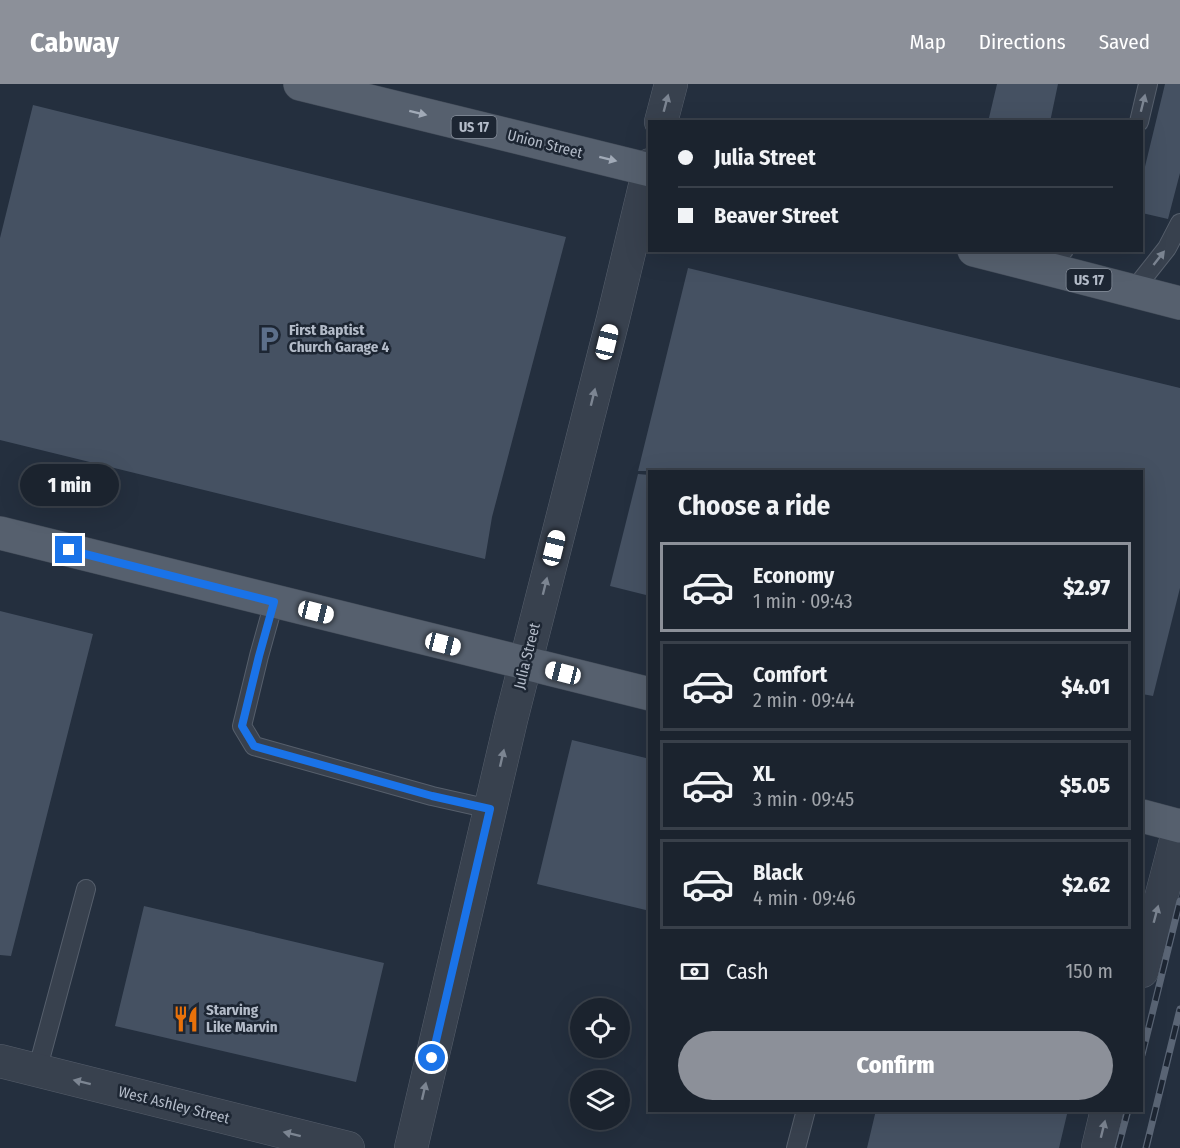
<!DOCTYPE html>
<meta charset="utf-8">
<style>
:root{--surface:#1b232e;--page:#242b36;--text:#f1f3f6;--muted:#a0a4aa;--line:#39404a;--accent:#8c9099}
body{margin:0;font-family:"Fira Sans Condensed",sans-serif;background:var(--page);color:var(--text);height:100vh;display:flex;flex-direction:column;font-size:22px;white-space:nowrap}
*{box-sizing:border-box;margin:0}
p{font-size:20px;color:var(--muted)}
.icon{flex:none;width:33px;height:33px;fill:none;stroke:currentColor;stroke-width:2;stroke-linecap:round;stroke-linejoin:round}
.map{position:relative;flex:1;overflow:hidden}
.details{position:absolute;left:648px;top:386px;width:495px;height:642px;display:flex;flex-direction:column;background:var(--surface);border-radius:0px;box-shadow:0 6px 24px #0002,0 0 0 2px var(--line)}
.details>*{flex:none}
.guide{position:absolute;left:648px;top:36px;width:495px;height:132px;border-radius:0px;box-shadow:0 6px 24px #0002,0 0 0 2px var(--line);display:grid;align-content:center;height:132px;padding:0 30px;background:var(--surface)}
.fabs{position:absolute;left:570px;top:914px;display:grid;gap:12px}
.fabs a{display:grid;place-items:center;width:60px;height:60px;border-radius:50%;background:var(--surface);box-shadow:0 6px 24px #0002,0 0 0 2px var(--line);font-size:30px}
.end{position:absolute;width:27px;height:27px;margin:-14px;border:8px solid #1a73e8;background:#fff;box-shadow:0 0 0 3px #fff}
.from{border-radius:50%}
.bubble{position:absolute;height:42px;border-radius:21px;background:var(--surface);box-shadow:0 6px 24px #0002,0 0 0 2px var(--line);font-size:20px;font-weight:800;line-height:42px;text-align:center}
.car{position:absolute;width:18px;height:36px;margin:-18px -9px;border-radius:8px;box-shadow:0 0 4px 2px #0007;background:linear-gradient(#fff 24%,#345 0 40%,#fff 0 76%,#345 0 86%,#fff 0)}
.guide b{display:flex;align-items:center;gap:21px;height:57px;font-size:22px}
.guide b+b{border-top:2px solid var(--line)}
.guide i{width:15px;height:15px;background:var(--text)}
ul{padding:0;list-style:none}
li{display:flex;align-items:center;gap:18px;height:90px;margin:0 12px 9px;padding:0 18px;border:3px solid var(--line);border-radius:0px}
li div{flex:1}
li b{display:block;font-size:22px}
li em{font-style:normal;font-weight:800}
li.active{border-color:var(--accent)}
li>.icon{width:54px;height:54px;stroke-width:1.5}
h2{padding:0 30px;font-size:27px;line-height:72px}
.pay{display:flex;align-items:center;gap:15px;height:66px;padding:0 30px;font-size:22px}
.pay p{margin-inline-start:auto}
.primary-button{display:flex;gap:12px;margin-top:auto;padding:12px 30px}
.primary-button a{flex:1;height:69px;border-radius:36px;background:var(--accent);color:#fff;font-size:24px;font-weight:800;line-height:69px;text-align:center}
header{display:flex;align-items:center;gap:36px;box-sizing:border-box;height:84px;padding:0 30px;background:var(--accent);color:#fff}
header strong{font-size:28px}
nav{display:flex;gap:33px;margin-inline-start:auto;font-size:21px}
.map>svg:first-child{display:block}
</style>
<header>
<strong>Cabway</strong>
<nav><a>Map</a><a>Directions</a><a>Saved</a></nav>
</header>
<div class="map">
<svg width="1180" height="1064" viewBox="0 0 1180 1064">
<rect width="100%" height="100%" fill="#242f3e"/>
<!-- building -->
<path fill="#455162" d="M997 0H1058L1050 38H988Z
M1165 0H1180V89L1168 135 1142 129V95Z
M33 21 566 153 492 433 485 475 0 356V154Z
M688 184 1180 304V504L1153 612 1142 610V387H638Z
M638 390 650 391V512L610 502Z
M0 527 93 550 11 872 0 871Z
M572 656 650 675V827L537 800Z
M144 822 384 879 356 998 115 942Z
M876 1026H1068L1059 1064H867Z"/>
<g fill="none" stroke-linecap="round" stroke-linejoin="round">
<!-- service casing -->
<g stroke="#565f6c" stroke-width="20">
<path id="service" d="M1139 38 1148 0
M1045 184 1064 166
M1133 207 1167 164 1180 139
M274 518 259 572 242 642 254 662 432 712 490 725
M37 987 86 805
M796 1064 806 1026"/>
</g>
<!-- minor casing -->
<g stroke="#565f6c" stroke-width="34">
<path id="minor" d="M1142 887 1180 741
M1098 1064 1107 1026"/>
</g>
<!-- tertiary casing -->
<g stroke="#565f6c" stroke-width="34">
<path id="tertiary" d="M661 38 671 0
M0 977 348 1064
M411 1064 511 636 613 235 650 81"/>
</g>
<!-- primary casing -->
<g stroke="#414a57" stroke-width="34">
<path id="primary" d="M300 0 650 86
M974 166 1180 219
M0 449 650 610
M1142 732 1180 742"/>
</g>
<!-- service -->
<use href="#service" stroke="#38414e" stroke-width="18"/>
<!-- minor -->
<use href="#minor" stroke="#38414e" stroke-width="33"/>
<!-- tertiary -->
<use href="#tertiary" stroke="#38414e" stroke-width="33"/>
<!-- primary -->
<use href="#primary" stroke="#56606e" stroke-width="33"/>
<!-- rail casing -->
<g stroke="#5a6575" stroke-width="7">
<path id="rail" d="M1142 971 1180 817
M1118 1064 1128 1026
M1146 1064 1180 925"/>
</g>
<!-- rail -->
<use href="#rail" stroke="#1d2633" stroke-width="4.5" stroke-dasharray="14" stroke-linecap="butt"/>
</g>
<!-- one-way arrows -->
<defs><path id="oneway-solid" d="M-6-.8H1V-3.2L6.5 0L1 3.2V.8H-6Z" transform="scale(1.5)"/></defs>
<g fill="#7c8592">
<use href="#oneway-solid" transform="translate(666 19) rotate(-75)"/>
<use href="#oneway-solid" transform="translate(1143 19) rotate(-76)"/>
<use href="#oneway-solid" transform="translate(1159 174) rotate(-52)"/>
<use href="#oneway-solid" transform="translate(593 313) rotate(-76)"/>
<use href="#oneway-solid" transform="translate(545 502) rotate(-76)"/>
<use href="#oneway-solid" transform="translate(502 674) rotate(-77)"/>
<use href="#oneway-solid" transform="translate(1156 830) rotate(-75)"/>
<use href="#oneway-solid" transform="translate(82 998) rotate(-166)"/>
<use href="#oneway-solid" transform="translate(424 1007) rotate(-77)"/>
<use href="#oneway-solid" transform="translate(1103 1045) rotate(-76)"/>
<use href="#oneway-solid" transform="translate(292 1050) rotate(-166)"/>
</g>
<g fill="#a1aab7">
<use href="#oneway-solid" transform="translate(418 29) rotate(14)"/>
<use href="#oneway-solid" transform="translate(608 75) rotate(14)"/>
</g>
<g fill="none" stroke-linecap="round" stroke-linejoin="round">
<!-- route -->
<path stroke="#1a73e8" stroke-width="8" d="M69 466 274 518 259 572 242 642 254 662 432 712 490 725 432 974"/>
</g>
<!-- icons -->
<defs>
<g id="parking-bare" transform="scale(2.07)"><path d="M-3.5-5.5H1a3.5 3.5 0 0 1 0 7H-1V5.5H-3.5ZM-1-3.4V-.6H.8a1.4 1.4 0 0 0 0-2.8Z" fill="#5c6f8a" stroke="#1d2633" stroke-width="2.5" paint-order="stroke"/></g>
<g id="restaurant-bare" transform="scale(2.07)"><path d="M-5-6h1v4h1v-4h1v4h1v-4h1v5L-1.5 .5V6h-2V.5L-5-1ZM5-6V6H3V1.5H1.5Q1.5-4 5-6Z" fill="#e8710a" stroke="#1d2633" stroke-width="2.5" paint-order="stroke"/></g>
</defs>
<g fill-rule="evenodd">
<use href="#parking-bare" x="269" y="255"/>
<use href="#restaurant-bare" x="186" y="935"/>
</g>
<g text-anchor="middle" stroke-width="5" stroke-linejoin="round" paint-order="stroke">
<!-- shield labels -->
<g fill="#1d2633" stroke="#878f9c" stroke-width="1.5">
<rect x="451.5" y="32" width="45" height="22" rx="4.5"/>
<rect x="1066.5" y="185" width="45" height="22" rx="4.5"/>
</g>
<g font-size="14" font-weight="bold" fill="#b4bcc9">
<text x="474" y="48">US 17</text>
<text x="1089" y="201">US 17</text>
</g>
<!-- street labels -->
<g font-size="15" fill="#b4bcc9" stroke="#1d2633">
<text transform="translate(545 60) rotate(14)" y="5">Union Street</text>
<text transform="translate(527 572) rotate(-76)" y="5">Julia Street</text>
<text transform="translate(174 1021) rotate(14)" y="5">West Ashley Street</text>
</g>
<!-- poi labels -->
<g font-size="15" font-weight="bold" fill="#b4bcc9" stroke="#1d2633" text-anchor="start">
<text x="289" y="251">First Baptist<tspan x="289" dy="17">Church Garage 4</tspan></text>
<text x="206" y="931">Starving<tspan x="206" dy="17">Like Marvin</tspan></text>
</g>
</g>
</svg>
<div class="fabs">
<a><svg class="icon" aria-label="locate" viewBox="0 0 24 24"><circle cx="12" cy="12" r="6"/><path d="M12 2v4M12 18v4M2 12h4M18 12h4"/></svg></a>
<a><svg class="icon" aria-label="layers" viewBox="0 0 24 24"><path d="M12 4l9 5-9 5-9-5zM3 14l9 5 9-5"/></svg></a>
</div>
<i class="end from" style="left:432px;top:974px"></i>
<i class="end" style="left:69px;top:466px"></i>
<div class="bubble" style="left:20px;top:380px;width:99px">1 min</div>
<i class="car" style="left:607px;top:258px;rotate:14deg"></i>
<i class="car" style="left:554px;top:464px;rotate:14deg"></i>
<i class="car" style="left:316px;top:528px;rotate:104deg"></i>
<i class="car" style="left:443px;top:560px;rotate:104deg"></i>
<i class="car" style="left:563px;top:589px;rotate:284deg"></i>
<div class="guide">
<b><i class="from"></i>Julia Street</b>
<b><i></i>Beaver Street</b>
</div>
<section class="details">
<h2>Choose a ride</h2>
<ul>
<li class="active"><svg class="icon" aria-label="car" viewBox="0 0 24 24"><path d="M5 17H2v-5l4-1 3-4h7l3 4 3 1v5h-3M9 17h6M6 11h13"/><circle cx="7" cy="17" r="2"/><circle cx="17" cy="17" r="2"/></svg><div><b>Economy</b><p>1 min · 09:43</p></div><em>$2.97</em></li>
<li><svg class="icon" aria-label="car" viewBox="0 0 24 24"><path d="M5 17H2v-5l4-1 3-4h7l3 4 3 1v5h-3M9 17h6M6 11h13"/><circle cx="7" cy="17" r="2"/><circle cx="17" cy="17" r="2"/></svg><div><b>Comfort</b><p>2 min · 09:44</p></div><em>$4.01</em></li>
<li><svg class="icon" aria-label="car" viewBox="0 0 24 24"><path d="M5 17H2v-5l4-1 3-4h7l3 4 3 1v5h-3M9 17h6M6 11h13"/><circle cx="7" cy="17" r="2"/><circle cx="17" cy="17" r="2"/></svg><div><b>XL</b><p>3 min · 09:45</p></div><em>$5.05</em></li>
<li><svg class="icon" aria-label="car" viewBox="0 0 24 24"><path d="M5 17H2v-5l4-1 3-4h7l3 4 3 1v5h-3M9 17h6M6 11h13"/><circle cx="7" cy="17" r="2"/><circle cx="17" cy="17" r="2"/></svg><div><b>Black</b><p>4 min · 09:46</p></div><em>$2.62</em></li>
</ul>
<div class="pay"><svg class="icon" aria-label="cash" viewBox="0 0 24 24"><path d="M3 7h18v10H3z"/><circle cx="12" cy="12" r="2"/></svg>Cash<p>150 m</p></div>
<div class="primary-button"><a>Confirm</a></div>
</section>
</div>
